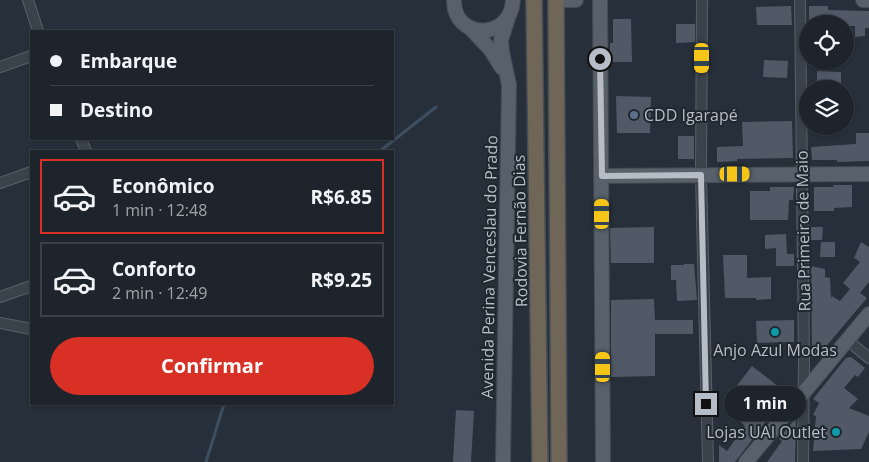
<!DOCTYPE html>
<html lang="pt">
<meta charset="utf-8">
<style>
:root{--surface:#1d242c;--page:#2a3038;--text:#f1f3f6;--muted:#a0a4a9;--line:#3b4148;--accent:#d93025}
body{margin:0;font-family:"Open Sans",sans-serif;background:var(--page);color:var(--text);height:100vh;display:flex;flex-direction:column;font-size:19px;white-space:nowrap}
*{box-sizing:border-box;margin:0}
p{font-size:16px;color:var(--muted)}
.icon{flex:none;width:28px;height:28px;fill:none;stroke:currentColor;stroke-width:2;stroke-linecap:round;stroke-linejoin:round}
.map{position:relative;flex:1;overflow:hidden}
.side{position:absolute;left:30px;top:150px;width:364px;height:255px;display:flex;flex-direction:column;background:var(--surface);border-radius:0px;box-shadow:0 1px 4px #0004,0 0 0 1px var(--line)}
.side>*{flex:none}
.top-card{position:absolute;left:30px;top:30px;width:364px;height:110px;border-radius:0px;box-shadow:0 1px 4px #0004,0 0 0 1px var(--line);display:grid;align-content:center;height:110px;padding:0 20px;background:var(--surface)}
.controls{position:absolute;left:799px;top:15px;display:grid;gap:10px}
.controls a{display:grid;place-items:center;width:55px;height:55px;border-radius:50%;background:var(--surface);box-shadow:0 1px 4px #0004,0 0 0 1px var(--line);font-size:25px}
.end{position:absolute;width:22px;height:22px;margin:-11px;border:6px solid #b6bdc6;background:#111;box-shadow:0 0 0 2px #111}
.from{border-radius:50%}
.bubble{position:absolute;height:35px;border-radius:18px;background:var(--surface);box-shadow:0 1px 4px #0004,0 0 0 1px var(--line);font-size:16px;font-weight:700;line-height:35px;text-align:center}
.car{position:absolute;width:15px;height:30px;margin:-15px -8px;border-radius:6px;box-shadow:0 0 4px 1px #0007;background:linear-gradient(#f5c518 24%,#345 0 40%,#f5c518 0 76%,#345 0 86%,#f5c518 0)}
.top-card b{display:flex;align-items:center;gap:18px;height:48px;font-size:19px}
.top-card b+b{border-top:1px solid var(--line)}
.top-card i{width:12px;height:12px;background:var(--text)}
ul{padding:9px 0 0;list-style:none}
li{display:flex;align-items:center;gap:15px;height:75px;margin:0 10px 8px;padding:0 10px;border:2px solid var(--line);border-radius:0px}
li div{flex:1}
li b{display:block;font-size:19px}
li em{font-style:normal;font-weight:700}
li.current{border-color:var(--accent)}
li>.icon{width:45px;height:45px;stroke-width:1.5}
.cta{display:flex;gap:10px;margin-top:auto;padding:10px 20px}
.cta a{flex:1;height:58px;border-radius:30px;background:var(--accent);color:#fff;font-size:20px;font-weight:700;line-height:58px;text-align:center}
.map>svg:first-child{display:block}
</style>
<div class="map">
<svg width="869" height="462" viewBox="0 0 869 462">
<rect width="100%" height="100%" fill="#27303a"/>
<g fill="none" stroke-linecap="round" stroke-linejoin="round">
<!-- stream -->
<path stroke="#3e4e61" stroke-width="3" d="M380 151 436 107
M206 462 224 404"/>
</g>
<!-- building -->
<path fill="#505965" d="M791 6 792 25H757L756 7Z
M809 6H828V10L869 11V28H865V36L855 37V26H845V24H809Z
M613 19H631L632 62H610V43H613Z
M676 24H695V42L676 43Z
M764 60 788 61 787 78 763 77Z
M817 71 841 72V85H817Z
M616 96 651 97 650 133H617Z
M792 121 793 158 737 159V161L717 162V147L743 146 742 122Z
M856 133H869V161L837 162V160H812L811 147 856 144Z
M678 136H694V159H678Z
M833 185H852V207L834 208V211H814V187H834Z
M770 187H794L793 200H789L788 220H750V191H770Z
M654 227V263H611L610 228Z
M811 227H823L822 240H811Z
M786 234 787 254H794V266H776V248L765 249V235Z
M821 242H835V257H820Z
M861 242 869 247V282L860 293 867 298 817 357 812 351 811 266 825 269V277L830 278 831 298 832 296 840 301 850 289 843 283 860 262 854 258Z
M723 255H747V278L771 277V299L756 300V298H725Z
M684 264H694L697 300 677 301 676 280H671V265H684Z
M654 299 655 320H693V334H655V376L611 377V300Z
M794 320V342L757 343 756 321Z
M851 357 865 368 858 377 855 375 844 388 858 399 849 408 869 416V432L861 449 813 451 816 416 813 415 819 403 813 399 846 358Z
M752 366 783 390 766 411 771 415 735 462H719V445L727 451 745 426 734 416 743 404 740 402 745 395 735 388Z
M456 410 474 411 471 462H453Z
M796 417 795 462H767L782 441 779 439Z"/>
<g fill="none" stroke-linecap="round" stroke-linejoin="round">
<!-- major-tunnel -->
<path stroke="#3c454f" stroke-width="14" stroke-dasharray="14 7" stroke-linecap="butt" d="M528 1 562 0"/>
<!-- minor casing -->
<g stroke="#586069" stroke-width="12">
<path id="minor" d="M28 0 38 31
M702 0 701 175 708 462
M800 0 804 359 803 462
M0 67 31 56
M81 139 86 151
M0 183 31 172
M0 297 31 286
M0 323 31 329
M847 340 869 358"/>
</g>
<!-- major casing -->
<g stroke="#434b54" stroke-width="16">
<path id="major" d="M454 0C453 40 511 41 513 0
M562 0H576
M600 0 603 462
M863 0H869
M469 27 490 49 502 68
M602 176 869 174
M503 462 509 85 502 52 501 40 508 18
M746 462 869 314"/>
</g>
<!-- highway casing -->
<g stroke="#454d56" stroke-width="18">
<path id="highway" d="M534 0 540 462
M556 0 559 462"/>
</g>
<!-- minor -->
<use href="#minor" stroke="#3a424b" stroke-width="10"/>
<!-- major -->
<use href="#major" stroke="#58616b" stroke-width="14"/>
<!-- highway -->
<use href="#highway" stroke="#706658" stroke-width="15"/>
</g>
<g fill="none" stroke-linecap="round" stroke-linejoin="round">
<!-- route -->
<path stroke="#b6bdc6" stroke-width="6" d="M600 59 602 176 701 175 706 404"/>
</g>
<!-- markers -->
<circle fill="#5c6f8a" stroke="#1f2730" stroke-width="2" cx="634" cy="115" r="5"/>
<g fill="#0f9aa8" stroke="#1f2730" stroke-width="2">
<circle cx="775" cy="332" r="5"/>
<circle cx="836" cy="432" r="5"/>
</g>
<g text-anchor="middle" stroke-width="4" stroke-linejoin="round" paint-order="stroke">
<!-- poi labels -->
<g font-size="16" fill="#b6bdc6" stroke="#1f2730" text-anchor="start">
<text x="644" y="121">CDD Igarapé</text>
<text x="775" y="356" text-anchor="middle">Anjo Azul Modas</text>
<text x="826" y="438" text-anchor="end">Lojas UAI Outlet</text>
</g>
<!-- street labels -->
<g font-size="16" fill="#b6bdc6" stroke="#1f2730">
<text transform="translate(520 231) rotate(-91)" y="6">Rodovia Fernão Dias</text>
<text transform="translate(803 231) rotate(-91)" y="6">Rua Primeiro de Maio</text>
<text transform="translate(489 267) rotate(-89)" y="6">Avenida Perina Venceslau do Prado</text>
</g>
</g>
</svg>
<div class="controls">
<a><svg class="icon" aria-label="locate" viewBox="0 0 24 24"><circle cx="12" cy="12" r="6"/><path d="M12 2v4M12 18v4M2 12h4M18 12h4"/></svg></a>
<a><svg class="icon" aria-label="layers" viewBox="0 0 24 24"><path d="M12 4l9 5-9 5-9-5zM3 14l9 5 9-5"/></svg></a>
</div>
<i class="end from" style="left:600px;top:59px"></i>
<i class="end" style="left:706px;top:404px"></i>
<div class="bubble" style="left:724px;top:386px;width:82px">1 min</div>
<i class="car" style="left:702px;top:58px;rotate:180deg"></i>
<i class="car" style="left:735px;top:174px;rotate:90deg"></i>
<i class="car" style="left:602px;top:214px;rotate:0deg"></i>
<i class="car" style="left:603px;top:367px;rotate:0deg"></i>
<div class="top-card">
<b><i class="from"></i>Embarque</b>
<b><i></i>Destino</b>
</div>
<section class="side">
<ul>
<li class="current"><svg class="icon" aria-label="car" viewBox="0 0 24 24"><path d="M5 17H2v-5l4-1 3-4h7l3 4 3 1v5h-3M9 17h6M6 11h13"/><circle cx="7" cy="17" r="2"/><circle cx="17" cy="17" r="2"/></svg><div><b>Econômico</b><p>1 min · 12:48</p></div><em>R$6.85</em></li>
<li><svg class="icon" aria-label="car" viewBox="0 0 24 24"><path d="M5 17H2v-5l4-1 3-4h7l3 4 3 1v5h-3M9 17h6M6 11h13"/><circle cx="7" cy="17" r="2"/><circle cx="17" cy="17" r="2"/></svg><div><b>Conforto</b><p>2 min · 12:49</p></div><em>R$9.25</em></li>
</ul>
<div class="cta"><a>Confirmar</a></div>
</section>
</div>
